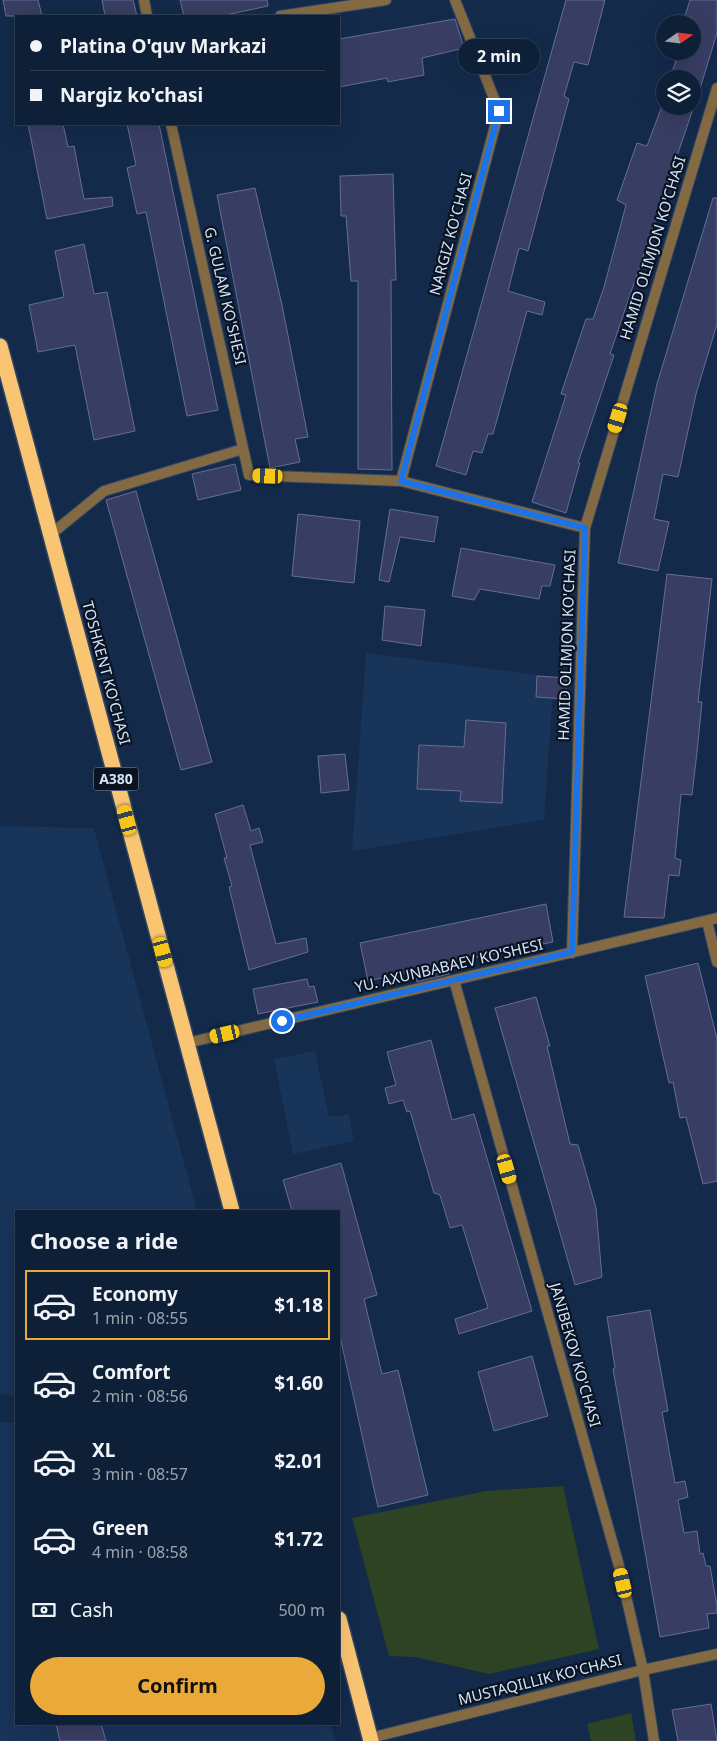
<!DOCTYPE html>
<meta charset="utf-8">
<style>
:root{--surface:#0e2038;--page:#172840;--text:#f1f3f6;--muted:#9ba3ae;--line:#2e3e53;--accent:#eaaa39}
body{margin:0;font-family:"Noto Sans",sans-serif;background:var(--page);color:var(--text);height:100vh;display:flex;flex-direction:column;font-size:19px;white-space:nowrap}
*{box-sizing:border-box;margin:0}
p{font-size:16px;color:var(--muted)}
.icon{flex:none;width:28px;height:28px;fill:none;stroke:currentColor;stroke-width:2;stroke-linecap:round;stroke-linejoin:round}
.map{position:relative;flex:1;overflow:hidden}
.details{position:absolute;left:15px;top:1210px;width:325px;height:515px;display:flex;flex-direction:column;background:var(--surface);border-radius:0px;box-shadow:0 5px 20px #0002,0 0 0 1px var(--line)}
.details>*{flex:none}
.banner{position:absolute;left:15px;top:15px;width:325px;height:110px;border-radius:0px;box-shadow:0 5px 20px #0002,0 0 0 1px var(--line);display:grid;align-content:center;height:110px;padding:0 15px;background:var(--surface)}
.needle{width:32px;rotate:76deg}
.buttons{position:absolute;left:656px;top:15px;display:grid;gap:10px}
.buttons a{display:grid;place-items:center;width:45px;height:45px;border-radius:50%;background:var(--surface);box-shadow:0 5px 20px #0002,0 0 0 1px var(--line);font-size:25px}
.end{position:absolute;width:22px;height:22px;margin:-11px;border:6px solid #1a73e8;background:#fff;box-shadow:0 0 0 2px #fff}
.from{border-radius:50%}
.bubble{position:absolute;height:35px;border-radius:18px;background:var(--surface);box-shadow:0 5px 20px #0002,0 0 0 1px var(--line);font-size:16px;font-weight:700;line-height:35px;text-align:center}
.car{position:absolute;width:15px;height:30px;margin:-15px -8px;border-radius:6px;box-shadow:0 0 4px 1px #0007;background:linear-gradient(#f5c518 24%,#345 0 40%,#f5c518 0 76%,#345 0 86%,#f5c518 0)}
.banner b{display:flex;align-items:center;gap:18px;height:48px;font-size:19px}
.banner b+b{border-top:1px solid var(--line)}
.banner i{width:12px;height:12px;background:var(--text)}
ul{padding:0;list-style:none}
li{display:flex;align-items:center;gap:15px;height:70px;margin:0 10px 8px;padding:0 5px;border:2px solid transparent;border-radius:0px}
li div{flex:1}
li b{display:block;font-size:19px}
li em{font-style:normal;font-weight:700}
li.selected{border-color:var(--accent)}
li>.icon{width:45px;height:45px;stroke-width:1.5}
h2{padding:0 15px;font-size:22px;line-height:60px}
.pay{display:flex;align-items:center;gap:12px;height:55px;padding:0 15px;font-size:19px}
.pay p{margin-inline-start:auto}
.cta{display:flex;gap:10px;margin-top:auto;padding:10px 15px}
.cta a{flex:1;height:58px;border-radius:30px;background:var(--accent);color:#111;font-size:20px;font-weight:700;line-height:58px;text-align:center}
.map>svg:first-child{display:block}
</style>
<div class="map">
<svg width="717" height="1741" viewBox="0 0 717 1741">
<rect width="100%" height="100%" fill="#132a4a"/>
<!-- built -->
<path fill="#183458" d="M366 653 554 677 544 820 352 851Z
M0 826 94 828 197 1211H16V1396L0 1394Z
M315 1051 329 1117 349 1114 354 1141 293 1154 274 1059Z
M0 1422 16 1423V1724H331L335 1741H0Z"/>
<!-- green -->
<path fill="#2d4324" d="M563 1486 599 1649 489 1674 415 1657 389 1656 352 1518 486 1491Z
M631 1713 636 1741H591L587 1724Z"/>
<!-- building -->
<path fill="#383d63" stroke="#666d96" d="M3 0H38L42 16H6Z
M102 0H133L137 16H105Z
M180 0H267L268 6 221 16H184Z
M566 0H605L588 65 574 62 564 96 569 99 528 251 519 248 508 291 545 302 542 315 527 311 493 434H488L482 453 473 451 466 475 436 466Z
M690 0H717V33L695 105 692 104V79H670L679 51H692V18L685 16Z
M455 19 464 48 422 58 424 75 388 82 387 78 339 87V39Z
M662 106H694L610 354 614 355 578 463H580L566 513 532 502 566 395 561 394 586 319H593L604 287 626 205 617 200 637 143 647 146Z
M28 124H63L68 147 74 146 84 199 112 197 113 206 47 219Z
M127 124H159L218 410 187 416 146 212 137 214 127 168 136 165Z
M393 174 396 280H391L392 470 358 469V281H351L346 216H341L340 176Z
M255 188 282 305 308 437 295 439 300 462 270 468 217 195Z
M713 198H717V324L696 394 678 477 663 474 654 519 669 522 658 571 618 563 657 384Z
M84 244 94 294 107 292 135 431 94 440 75 345 38 352 29 305 64 297 55 251Z
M235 464 241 490 198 500 192 474Z
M136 491 212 762 181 770 106 500Z
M390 509 438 517 434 542 400 537 389 582 379 580Z
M298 514 360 521 354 583 292 576Z
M461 548 555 565 550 586H542L539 599 480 589 474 600 452 596Z
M667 574 712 579 698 702H702L697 752 692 795 681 794 675 858 681 860 679 876 669 875 664 918 624 917Z
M385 606 425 610 421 646 382 640Z
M537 676 567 678 565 699 536 697Z
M466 720 506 723 502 803 460 801 461 791 417 789 419 745 464 747Z
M345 754 349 790 321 793 318 756Z
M243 805 251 831 259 828 263 842 250 845 276 944 306 938 308 952 249 970 229 887 232 886 224 858H227L215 814Z
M546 904 553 942 448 963 449 974 417 982 414 971 368 981 360 943Z
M698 963 717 1039V1181L703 1184 686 1117 680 1118 673 1082 669 1083 645 976Z
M307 979 309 987 314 986 318 1002 258 1014 253 989Z
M536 997 550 1046H547L570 1144 578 1145 596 1208 602 1277 575 1285 495 1008Z
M431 1040 452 1120 474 1114 532 1311 459 1334 455 1319 488 1308 462 1225 450 1228 440 1195 434 1193 410 1111 407 1112 403 1100 389 1104 385 1088 396 1085 387 1052Z
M341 1163 377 1295 364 1299 382 1374 398 1370 428 1495 378 1507 339 1332V1211H292L283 1180Z
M650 1310 668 1411 662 1412 675 1483 685 1481 688 1497 678 1500 684 1533 697 1531 700 1554 703 1553 706 1566H710L717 1606V1613L707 1614 709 1628 660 1637 613 1369 615 1368 607 1317Z
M532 1356 548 1416 494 1431 478 1372Z
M711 1704 717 1741H678L672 1710Z
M56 1724H101L106 1741H60Z"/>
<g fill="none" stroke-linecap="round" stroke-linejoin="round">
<!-- street casing -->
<g stroke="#324866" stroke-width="12">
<path id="street" d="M144 0 147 16
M280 16 386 0
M171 124 249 475 401 481 585 528
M401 481 499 111 455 0
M50 535 104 491 243 449
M707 921 717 962
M572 953 585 528 717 88
M454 980 619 1566 643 1670 654 1741
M187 1043 717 918
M370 1738 643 1670 717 1654"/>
</g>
<!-- highway casing -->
<g stroke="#324866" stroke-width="18">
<path id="highway" d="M0 346 232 1211
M339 1619 371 1741"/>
</g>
<!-- street -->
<use href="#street" stroke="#846a42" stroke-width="10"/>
<!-- highway -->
<use href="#highway" stroke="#fac573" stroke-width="15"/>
</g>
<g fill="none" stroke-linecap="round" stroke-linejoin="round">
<!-- route -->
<path stroke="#1a73e8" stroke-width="6" d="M282 1021 572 952 585 528 401 481 499 111"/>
</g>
<g text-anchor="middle" stroke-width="4.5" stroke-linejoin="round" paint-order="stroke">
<!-- shield labels -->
<rect fill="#091321" stroke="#97a5b8" stroke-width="1" x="93.5" y="767.5" width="45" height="23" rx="4"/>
<g font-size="14" font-weight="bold" fill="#d4e3f8">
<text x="116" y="784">A380</text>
</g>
<!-- street labels -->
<g font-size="15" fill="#d4e3f8" stroke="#091321">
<text transform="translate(451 234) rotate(-75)" y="5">NARGIZ KO'CHASI</text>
<text transform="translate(653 248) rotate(-73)" y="5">HAMID OLIMJON KO'CHASI</text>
<text transform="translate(225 296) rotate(77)" y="5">G. GULAM KO'SHESI</text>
<text transform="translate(567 645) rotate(-88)" y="5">HAMID OLIMJON KO'CHASI</text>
<text transform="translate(106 673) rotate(75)" y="5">TOSHKENT KO'CHASI</text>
<text transform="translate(449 966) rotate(-13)" y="5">YU. AXUNBABAEV KO'SHESI</text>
<text transform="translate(575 1355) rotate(74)" y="5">JANIBEKOV KO'CHASI</text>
<text transform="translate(540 1680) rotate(-14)" y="5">MUSTAQILLIK KO'CHASI</text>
</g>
</g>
</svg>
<div class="buttons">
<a><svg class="needle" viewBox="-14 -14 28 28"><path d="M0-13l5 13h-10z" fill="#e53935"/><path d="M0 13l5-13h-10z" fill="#9ba3ae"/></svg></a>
<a><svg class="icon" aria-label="layers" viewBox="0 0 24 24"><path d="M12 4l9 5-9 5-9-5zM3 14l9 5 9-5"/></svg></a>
</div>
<i class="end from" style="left:282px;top:1021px"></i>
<i class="end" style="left:499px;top:111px"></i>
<div class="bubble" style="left:458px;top:39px;width:82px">2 min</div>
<i class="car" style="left:618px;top:418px;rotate:197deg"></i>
<i class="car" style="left:268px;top:476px;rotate:272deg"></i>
<i class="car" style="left:127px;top:820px;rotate:345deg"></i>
<i class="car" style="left:163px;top:952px;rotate:165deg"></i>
<i class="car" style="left:225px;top:1034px;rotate:257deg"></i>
<i class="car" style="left:507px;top:1169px;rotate:164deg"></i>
<i class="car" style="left:623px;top:1583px;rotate:347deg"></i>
<div class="banner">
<b><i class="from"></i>Platina O'quv Markazi</b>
<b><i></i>Nargiz ko'chasi</b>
</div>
<section class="details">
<h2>Choose a ride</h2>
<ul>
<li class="selected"><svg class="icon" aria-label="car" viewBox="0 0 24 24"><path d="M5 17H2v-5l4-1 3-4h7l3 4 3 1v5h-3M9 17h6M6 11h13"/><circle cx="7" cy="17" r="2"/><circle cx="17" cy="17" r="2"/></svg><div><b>Economy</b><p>1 min · 08:55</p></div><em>$1.18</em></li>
<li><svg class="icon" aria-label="car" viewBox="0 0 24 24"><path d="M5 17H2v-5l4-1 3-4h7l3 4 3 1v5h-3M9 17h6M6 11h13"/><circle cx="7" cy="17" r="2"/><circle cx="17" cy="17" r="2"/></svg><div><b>Comfort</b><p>2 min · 08:56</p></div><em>$1.60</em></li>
<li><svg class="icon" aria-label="car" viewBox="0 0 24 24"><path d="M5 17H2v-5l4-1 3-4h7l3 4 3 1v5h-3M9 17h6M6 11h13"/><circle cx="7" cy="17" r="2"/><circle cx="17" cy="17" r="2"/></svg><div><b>XL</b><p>3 min · 08:57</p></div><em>$2.01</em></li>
<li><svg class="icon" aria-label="car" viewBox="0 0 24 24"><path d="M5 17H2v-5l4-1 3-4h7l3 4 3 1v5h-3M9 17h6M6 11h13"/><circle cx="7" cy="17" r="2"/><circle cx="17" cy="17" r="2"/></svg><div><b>Green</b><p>4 min · 08:58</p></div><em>$1.72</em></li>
</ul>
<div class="pay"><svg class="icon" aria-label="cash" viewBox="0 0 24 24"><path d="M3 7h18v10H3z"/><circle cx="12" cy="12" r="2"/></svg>Cash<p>500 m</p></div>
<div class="cta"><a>Confirm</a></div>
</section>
</div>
